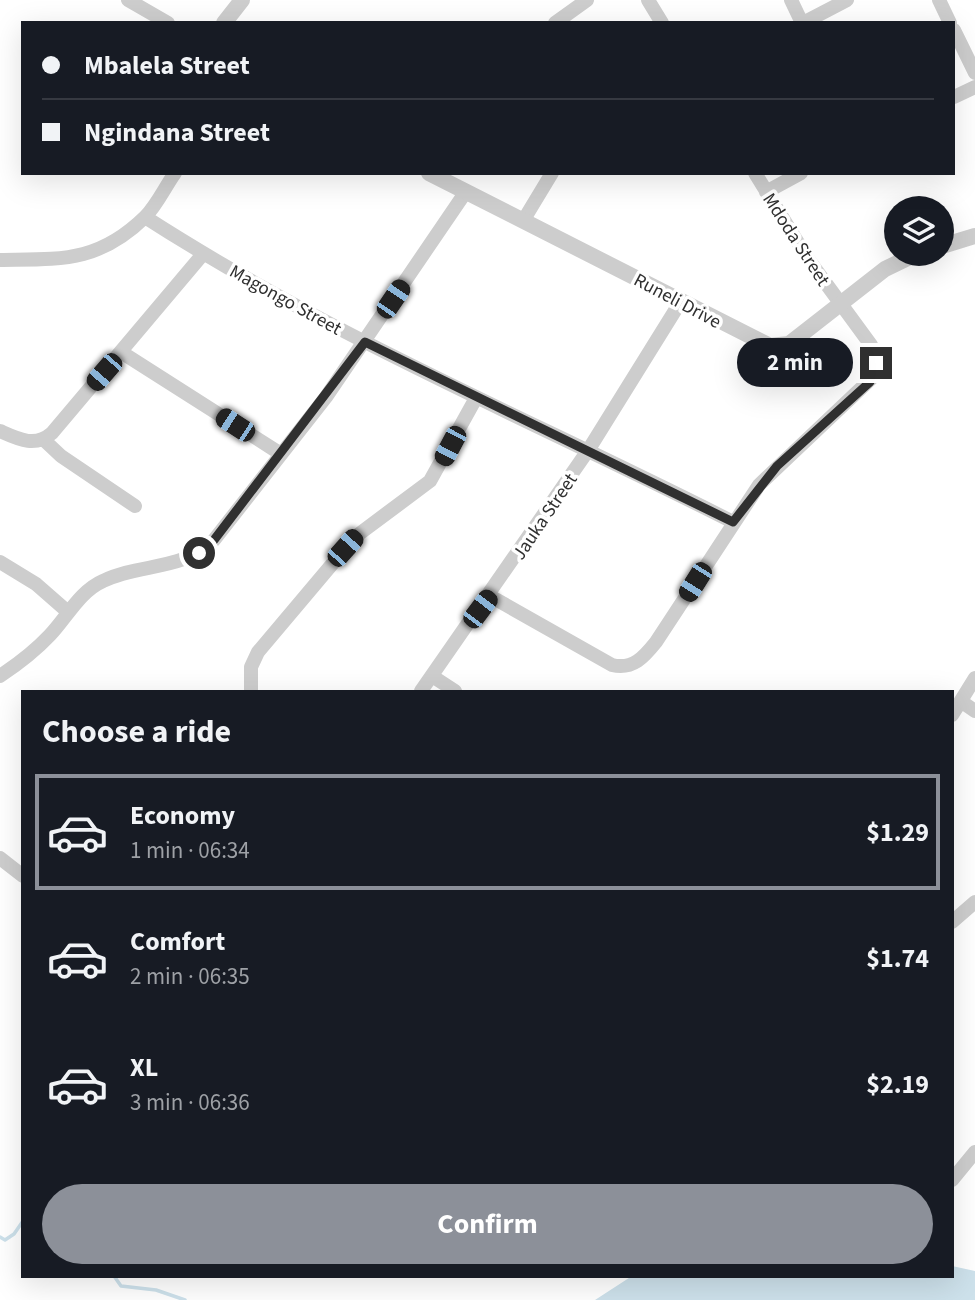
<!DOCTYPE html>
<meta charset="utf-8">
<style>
:root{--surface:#171b24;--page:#20242c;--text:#f1f3f6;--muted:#9ea1a6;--line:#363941;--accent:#8c9099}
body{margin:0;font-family:"Source Sans 3",sans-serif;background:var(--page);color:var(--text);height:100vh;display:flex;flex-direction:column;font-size:26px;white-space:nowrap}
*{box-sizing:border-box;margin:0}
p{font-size:23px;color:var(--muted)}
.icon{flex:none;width:38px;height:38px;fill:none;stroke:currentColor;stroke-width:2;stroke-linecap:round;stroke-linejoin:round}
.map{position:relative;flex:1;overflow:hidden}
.details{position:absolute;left:21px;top:690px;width:933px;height:588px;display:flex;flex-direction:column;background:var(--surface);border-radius:0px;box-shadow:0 7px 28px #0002}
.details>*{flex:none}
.top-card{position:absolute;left:21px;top:21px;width:934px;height:154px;border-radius:0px;box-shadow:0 7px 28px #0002;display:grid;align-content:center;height:154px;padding:0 21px;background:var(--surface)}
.fabs{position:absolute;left:884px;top:196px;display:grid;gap:14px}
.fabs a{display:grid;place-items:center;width:70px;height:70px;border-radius:50%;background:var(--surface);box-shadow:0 7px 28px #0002;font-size:35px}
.end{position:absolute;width:32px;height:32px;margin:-16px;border:9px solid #303030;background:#fff;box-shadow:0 0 0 4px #fff}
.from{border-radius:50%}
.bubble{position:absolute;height:49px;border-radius:24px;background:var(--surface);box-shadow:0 7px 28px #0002;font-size:23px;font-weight:700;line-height:49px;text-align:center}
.car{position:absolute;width:21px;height:42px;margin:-21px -10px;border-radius:9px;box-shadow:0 0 5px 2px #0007;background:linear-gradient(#222 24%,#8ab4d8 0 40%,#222 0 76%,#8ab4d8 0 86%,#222 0)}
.top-card b{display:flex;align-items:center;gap:24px;height:66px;font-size:26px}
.top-card b+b{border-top:2px solid var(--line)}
.top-card i{width:18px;height:18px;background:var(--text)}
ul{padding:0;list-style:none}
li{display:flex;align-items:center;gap:21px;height:116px;margin:0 14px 10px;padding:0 7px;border:4px solid transparent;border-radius:0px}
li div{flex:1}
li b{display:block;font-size:26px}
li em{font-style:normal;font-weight:700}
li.selected{border-color:var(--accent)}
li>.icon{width:63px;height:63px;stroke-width:1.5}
h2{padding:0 21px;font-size:32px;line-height:84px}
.button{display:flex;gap:14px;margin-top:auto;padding:14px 21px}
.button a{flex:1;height:80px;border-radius:42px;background:var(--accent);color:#fff;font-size:28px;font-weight:700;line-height:80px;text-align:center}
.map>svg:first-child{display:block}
</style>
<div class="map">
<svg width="975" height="1300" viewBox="0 0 975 1300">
<rect width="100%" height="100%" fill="#fff"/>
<!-- water -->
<path fill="#cde1eb" d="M952 1266 975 1271V1300H595L632 1276H952Z"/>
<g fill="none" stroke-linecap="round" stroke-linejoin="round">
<!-- stream -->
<path stroke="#cde1eb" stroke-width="3.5" d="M0 1237 5 1240 14 1234 23 1221
M114 1276 121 1286 156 1290 185 1300"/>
<!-- minor -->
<path stroke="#cdcdcd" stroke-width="14" d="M128 0 168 23
M648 0 662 23
M791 0 802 23
M939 0 950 23
M555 23 587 0
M803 23 847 0
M954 30 975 73
M954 97 975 87
M766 192 801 173
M145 217C331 337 536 422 733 522
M523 221 552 173
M0 260C60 259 98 263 145 217 157 205 165 187 175 173
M121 352 281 454
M0 431C18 439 35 448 52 433L203 254
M44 440 61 456 135 506
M0 562 36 584 68 612
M490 596 612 665C633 670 644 657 656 642L759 485 873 377 876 357 871 345 808 259 755 173
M0 676C18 664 35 651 50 635 67 617 80 591 103 581 140 563 183 571 214 540L326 397 465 193
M432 676 455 691
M251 691V667L258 652 355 537 430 481 476 398
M421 691 589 449 681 301
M962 702 975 711
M952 715 975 678
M0 858 23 876
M952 922 975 902
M952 1180 975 1152"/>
<!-- tertiary -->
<path stroke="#cdcdcd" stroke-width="16" d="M224 23 242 0
M429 173 770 346 789 344 885 269 916 254
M942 246 975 236"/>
</g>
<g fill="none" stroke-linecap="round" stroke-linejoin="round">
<!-- route -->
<path stroke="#303030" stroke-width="9" d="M199 553 214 540 365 342 733 522 777 466 870 382 876 363"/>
</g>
<g text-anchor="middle" stroke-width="7" stroke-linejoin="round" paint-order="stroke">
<!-- street labels -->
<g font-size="19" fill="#303030" stroke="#fff">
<text transform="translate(797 239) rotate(57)" y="7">Mdoda Street</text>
<text transform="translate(286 299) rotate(29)" y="7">Magongo Street</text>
<text transform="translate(678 300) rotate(28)" y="7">Runeli Drive</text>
<text transform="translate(544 516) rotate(-56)" y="7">Jauka Street</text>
</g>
</g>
</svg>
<div class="fabs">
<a><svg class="icon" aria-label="layers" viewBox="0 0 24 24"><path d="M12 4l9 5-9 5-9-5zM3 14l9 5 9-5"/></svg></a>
</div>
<i class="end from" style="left:199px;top:553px"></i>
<i class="end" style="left:876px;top:363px"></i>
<div class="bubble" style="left:737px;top:338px;width:116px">2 min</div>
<i class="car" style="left:393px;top:299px;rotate:34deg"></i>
<i class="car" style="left:104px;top:372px;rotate:221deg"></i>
<i class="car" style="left:235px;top:425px;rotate:303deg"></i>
<i class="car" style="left:450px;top:446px;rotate:208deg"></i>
<i class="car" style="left:345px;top:548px;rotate:42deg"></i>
<i class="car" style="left:695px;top:582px;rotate:212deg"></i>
<i class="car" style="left:480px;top:609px;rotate:37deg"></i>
<div class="top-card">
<b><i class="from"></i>Mbalela Street</b>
<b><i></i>Ngindana Street</b>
</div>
<section class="details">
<h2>Choose a ride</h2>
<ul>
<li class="selected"><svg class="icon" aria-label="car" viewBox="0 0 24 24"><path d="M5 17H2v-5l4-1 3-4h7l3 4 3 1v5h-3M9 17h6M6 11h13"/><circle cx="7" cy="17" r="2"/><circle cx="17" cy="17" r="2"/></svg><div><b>Economy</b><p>1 min · 06:34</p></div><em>$1.29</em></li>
<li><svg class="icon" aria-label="car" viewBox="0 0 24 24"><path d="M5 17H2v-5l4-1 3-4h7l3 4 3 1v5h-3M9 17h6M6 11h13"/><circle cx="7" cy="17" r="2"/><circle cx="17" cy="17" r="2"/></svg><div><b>Comfort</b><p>2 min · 06:35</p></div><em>$1.74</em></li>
<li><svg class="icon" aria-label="car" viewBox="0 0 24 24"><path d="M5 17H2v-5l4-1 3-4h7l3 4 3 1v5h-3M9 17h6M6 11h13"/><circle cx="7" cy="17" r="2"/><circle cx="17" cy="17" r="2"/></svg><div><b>XL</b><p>3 min · 06:36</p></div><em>$2.19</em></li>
</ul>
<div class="button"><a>Confirm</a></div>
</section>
</div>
